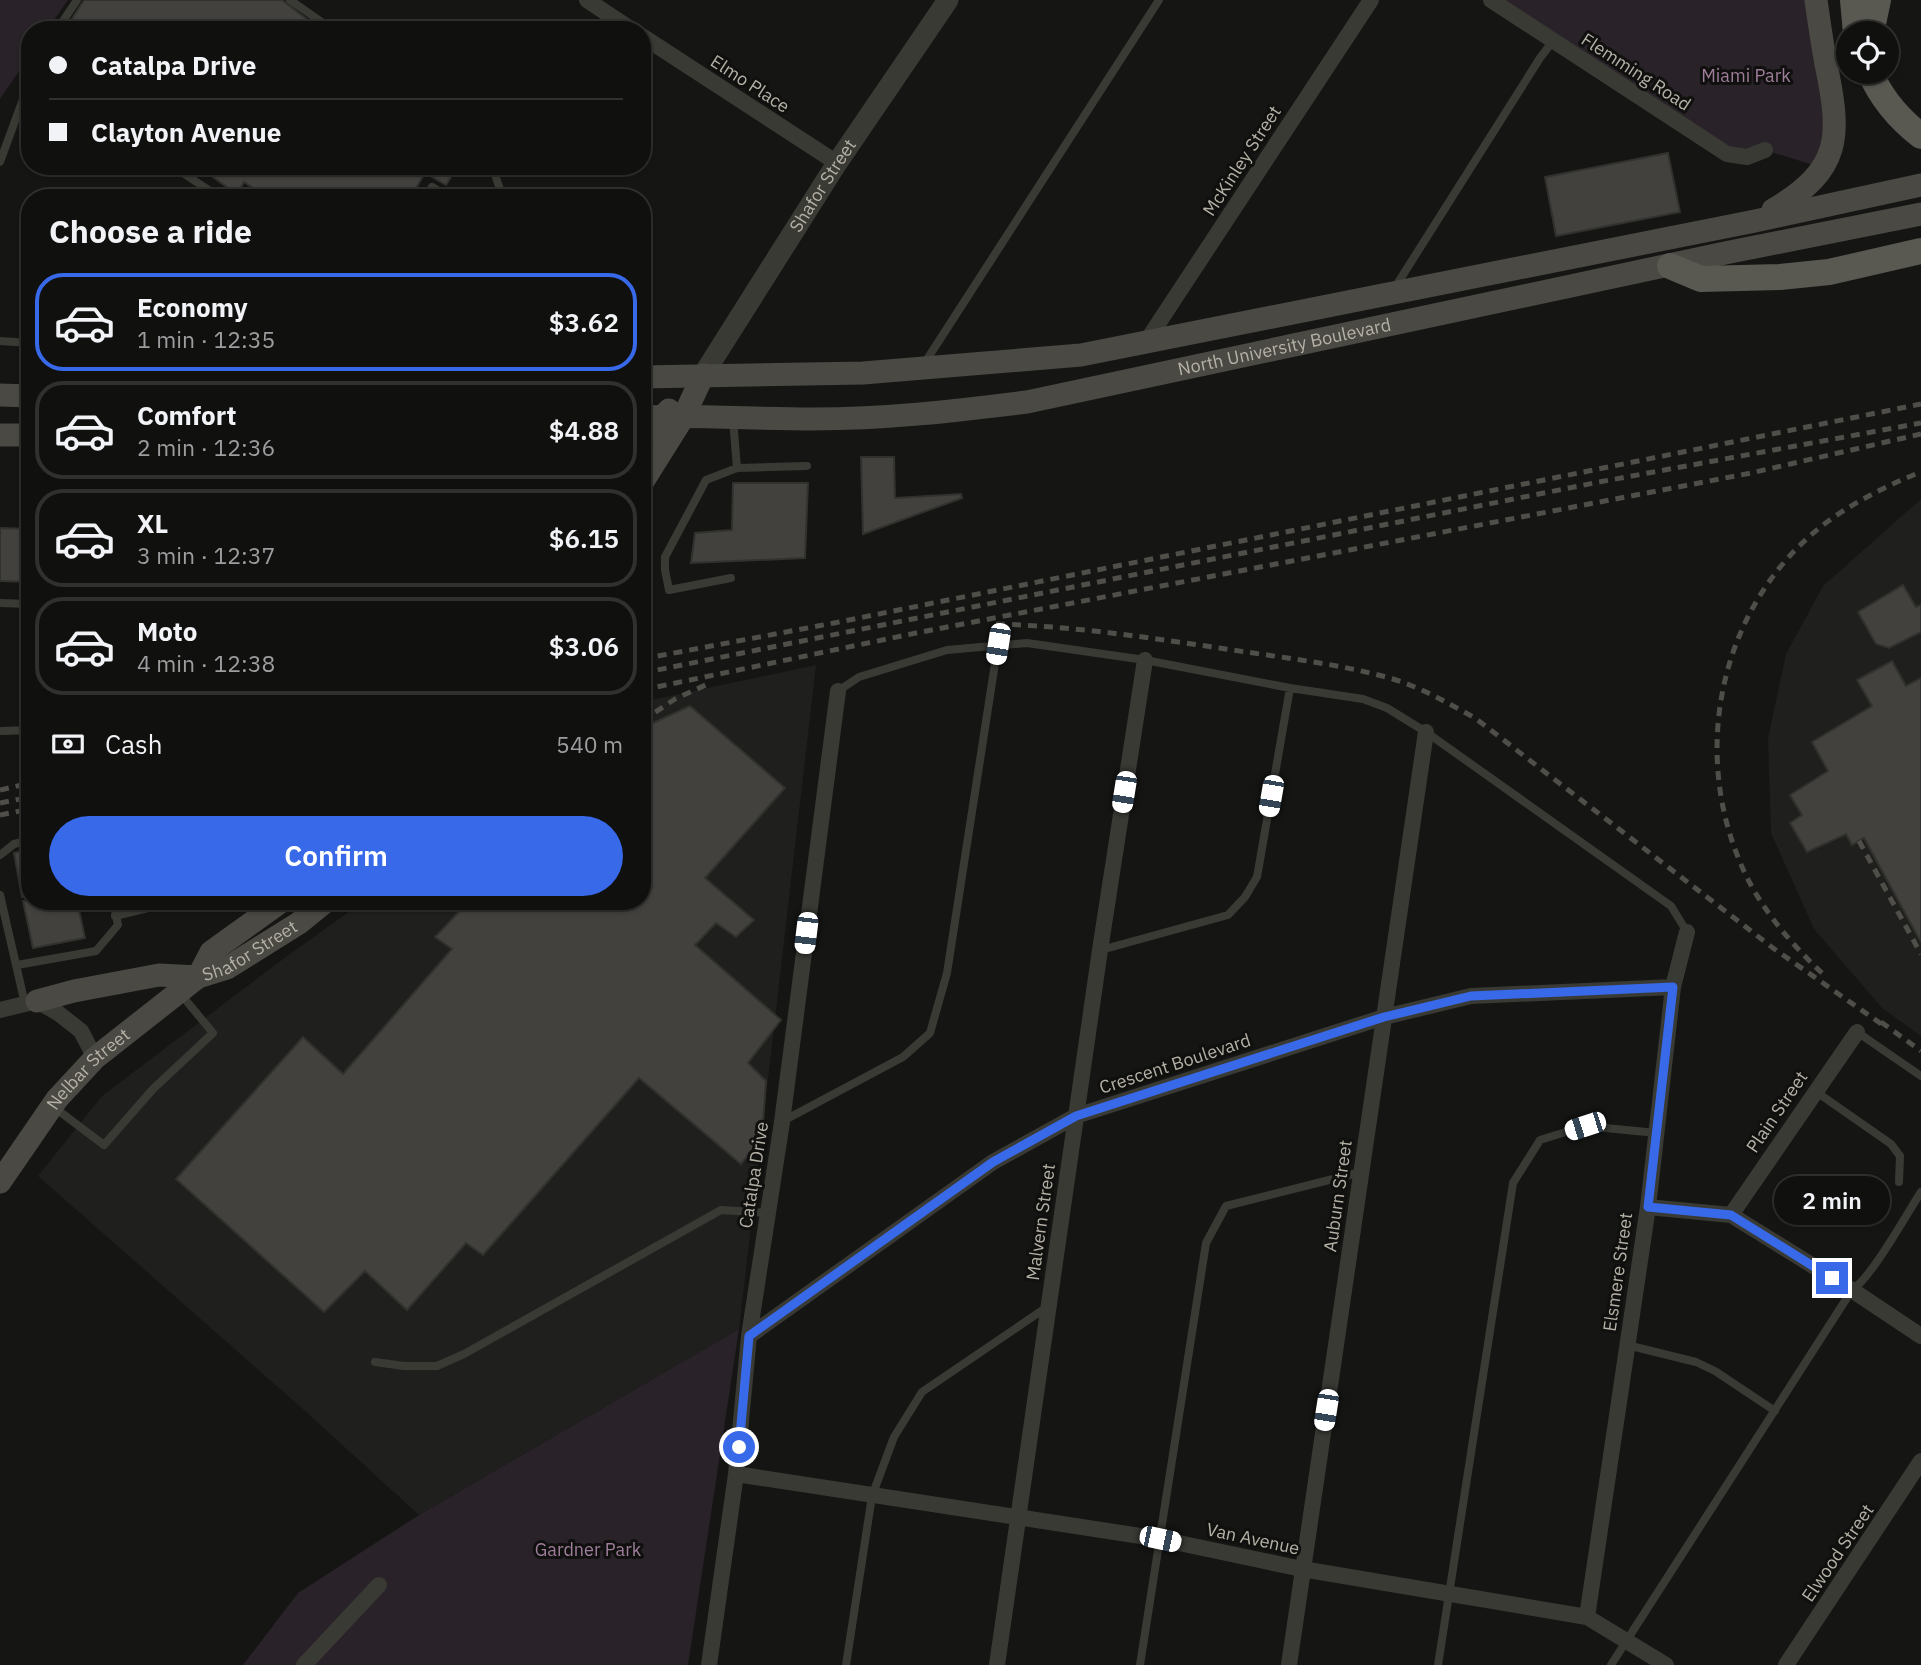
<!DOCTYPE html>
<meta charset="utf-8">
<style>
:root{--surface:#10100f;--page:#1e1e1d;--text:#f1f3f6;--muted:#9c9d9e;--line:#30302f;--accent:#3869e9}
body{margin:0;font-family:"IBM Plex Sans",sans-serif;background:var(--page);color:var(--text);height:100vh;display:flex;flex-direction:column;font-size:26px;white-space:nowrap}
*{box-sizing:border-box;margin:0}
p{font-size:23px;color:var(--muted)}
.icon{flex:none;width:38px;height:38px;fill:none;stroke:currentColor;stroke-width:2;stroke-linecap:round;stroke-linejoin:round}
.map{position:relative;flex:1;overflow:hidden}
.details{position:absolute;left:21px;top:189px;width:630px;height:721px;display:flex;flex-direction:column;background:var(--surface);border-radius:28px;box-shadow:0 2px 5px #0004,0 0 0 2px var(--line)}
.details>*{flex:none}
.top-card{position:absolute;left:21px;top:21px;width:630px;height:154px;border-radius:28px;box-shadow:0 2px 5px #0004,0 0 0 2px var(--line);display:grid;align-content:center;height:154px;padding:0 28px;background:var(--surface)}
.fabs{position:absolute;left:1836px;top:21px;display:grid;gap:14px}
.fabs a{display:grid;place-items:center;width:63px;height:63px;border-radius:50%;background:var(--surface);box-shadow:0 2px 5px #0004,0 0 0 2px var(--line);font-size:35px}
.end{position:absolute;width:32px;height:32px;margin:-16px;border:9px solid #3869e9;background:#fff;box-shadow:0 0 0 4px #fff}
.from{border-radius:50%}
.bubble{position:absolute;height:49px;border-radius:24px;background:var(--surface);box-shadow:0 2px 5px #0004,0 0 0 2px var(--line);font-size:23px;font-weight:600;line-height:49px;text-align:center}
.car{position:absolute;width:21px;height:42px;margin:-21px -10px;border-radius:9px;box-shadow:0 0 5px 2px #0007;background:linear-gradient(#fff 24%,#345 0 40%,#fff 0 76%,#345 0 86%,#fff 0)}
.top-card b{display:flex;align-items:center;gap:24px;height:66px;font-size:26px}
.top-card b+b{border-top:2px solid var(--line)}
.top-card i{width:18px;height:18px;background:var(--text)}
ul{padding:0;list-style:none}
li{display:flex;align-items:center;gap:21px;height:98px;margin:0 14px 10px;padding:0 14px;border:4px solid var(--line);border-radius:28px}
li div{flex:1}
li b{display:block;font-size:26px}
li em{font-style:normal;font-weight:600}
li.current{border-color:var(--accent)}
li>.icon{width:63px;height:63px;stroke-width:1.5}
h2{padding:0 28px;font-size:32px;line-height:84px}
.pay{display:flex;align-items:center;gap:18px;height:77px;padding:0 28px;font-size:26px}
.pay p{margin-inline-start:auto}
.action{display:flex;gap:14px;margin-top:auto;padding:14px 28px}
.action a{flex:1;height:80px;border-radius:42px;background:var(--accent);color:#fff;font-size:28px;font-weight:600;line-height:80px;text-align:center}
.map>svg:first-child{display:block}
</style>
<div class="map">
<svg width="1921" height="1665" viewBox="0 0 1921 1665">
<rect width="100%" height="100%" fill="#151514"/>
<!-- built -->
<path fill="#1f1f1d" d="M1921 499V1036L1882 1008 1814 929 1771 833 1768 738 1786 654 1823 586Z
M816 665 739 1329 419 1515 304 1410 38 1176 102 1096 279 962 364 901H642V702Z"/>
<!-- green -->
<path fill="#2a2229" d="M0 0H68L47 30H30V55L0 99Z
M1491 0H1816L1824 52 1823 168 1765 150 1747 157Z
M739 1329 688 1665H243L298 1593 419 1515Z"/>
<!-- building -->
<path fill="#42413e" stroke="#31312e" stroke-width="2" d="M84 0H282L321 30H65Z
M1668 153 1680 212 1556 236 1545 177Z
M197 166H458L446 185 425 173 410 198H268L244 182 237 194Z
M861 457H894L895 498 961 494 962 498 863 534Z
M733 483H808L805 558 691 563 695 533 732 530Z
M0 528 30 529V582L0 581Z
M1903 585 1916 607 1921 605V632L1889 648 1876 644 1858 612Z
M1892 661 1906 686 1921 678V942L1864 838 1852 845 1846 834 1807 852 1790 823 1802 815 1790 795 1828 771 1812 742 1872 706 1857 680Z
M690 706 785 788 705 878 754 920 736 937 716 923 695 945 781 1020 748 1063 766 1081 762 1137 741 1164 639 1078 483 1255 466 1243 407 1310 365 1271 324 1312 176 1179 303 1037 343 1074 452 949 435 937 469 901H642V728Z
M30 849V896L22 897 14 853Z
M23 901H77L85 938 33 948Z"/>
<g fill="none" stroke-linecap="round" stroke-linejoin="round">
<!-- service -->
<path stroke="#3a3a35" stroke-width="8" d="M290 0 333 30
M57 30 77 0
M0 162 30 80
M172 166 221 198
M492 166 503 198
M425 198 432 187 450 198
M1394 289 1540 58 1553 41
M0 341 30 343
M924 364 1159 0
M733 419 737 468 807 466
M731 578 669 590 665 570V557L706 480 737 468
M0 603 30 604
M838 691 859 677 947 650 1027 643 1145 660 1290 688 1363 699 1387 708 1426 732 1671 906 1687 932
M2 731 30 730
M0 855 14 844 30 840
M0 895 25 1004
M115 916 177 901
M1101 950 1228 915 1245 897 1257 877 1290 688
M17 965 96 951 118 925 113 901
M1857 1032 1921 1076
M1815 1091 1891 1144 1900 1156 1899 1182
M55 1108 104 1145 153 1089 213 1033 179 992
M783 1121 903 1057 930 1033 947 973 998 644
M1627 1345 1696 1362 1715 1371 1775 1411
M375 1362 404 1366H437L464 1354 721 1210 768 1213
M846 1665 872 1496 894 1437 922 1392 1047 1307
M1140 1665 1206 1243 1226 1206 1361 1172
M1438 1665 1513 1183 1540 1140 1585 1126 1657 1133
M1611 1665 1852 1290C1872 1277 1906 1215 1921 1192"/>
<!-- minor -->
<path stroke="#3a3a35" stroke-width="16" d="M587 0 632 30
M1491 0 1727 154 1747 157 1765 150
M642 36 837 163
M1146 342 1371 0
M0 1010 37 1001 58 1013 81 1031 95 1058
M1648 1207 1731 1215 1852 1290 1921 1336
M1731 1215 1857 1032
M749 1336 993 1162 1076 1116 1384 1017 1471 996 1673 987
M736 1474 1160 1539 1302 1569 1587 1617 1666 1665
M1587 1617 1648 1207 1673 987 1687 932
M304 1665 379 1585
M709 1665 736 1474 749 1336 782 1122 838 691
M997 1665 1100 950 1145 660
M1289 1665 1426 732
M1786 1665 1921 1461"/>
<!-- tertiary -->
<path stroke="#3a3a35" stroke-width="21" id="s1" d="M703 375 837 163 948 0"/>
<!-- secondary -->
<g stroke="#4a4943" stroke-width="23">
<path d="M1773 210C1842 169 1841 137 1826 64 1822 43 1819 21 1816 0"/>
<path d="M642 377 863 373 1081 355 1755 221 1921 185"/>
<path d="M0 395 30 396"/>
<path id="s2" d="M642 417C699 415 756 419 813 419 885 419 956 411 1027 402L1725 253 1921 214"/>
<path d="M0 435H30"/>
<path d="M642 440 669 410"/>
<path d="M642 483 684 416 703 375"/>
<path id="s3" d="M37 1001 74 991 159 975 198 977 227 968 299 923 326 901"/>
<path id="s4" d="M0 1182 57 1099 95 1058 198 977 211 952 282 901"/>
</g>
<!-- primary -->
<path stroke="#595851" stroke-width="26" d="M1853 0 1856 33
M1871 33 1878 0
M1870 72C1881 98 1899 119 1921 136
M1670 266 1701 279 1780 277 1829 272 1921 251"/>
<!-- rail -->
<path stroke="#4f4e48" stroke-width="5" stroke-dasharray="9 7" stroke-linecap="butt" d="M996 624C1071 626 1145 637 1219 648 1277 657 1337 663 1393 679 1422 688 1448 703 1475 718L1773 948 1887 1028
M642 659 834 623 1921 404
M642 673 1599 482 1921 423
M642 690 916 633 1751 473 1921 434
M642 721 675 699 710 683
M0 790 30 783
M0 803 30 797
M0 815 30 809
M1859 841 1921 954
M1822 973C1789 942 1757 904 1740 862 1690 744 1723 600 1827 522 1856 501 1888 485 1921 472
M1881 1022 1921 1051"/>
</g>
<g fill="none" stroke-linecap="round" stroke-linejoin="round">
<!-- route -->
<path stroke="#3869e9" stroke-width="9" d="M739 1447 749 1336 993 1162 1076 1116 1384 1017 1471 996 1673 987 1648 1207 1731 1215 1832 1278"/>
</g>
<g text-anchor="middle" stroke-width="6" stroke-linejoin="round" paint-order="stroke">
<!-- street labels -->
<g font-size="18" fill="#b5b1a6" stroke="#10100f">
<text transform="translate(1636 72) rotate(33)" y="6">Flemming Road</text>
<text transform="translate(750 84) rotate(33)" y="6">Elmo Place</text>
<text transform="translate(1242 161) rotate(-57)" y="6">McKinley Street</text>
<text dy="6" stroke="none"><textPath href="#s1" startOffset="224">Shafor Street</textPath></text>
<text dy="6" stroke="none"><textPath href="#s2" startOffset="649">North University Boulevard</textPath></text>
<text dy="6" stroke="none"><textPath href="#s3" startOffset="222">Shafor Street</textPath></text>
<text transform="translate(1175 1064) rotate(-18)" y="6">Crescent Boulevard</text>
<text dy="6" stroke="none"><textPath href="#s4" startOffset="144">Nelbar Street</textPath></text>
<text transform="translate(1777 1112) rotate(-56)" y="6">Plain Street</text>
<text transform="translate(754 1175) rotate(-81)" y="6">Catalpa Drive</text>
<text transform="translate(1338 1196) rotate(-82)" y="6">Auburn Street</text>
<text transform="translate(1041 1222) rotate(-82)" y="6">Malvern Street</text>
<text transform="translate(1618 1272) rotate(-82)" y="6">Elsmere Street</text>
<text transform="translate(1253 1539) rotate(12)" y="6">Van Avenue</text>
<text transform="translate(1838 1553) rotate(-56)" y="6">Elwood Street</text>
</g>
<!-- park labels -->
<g font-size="18" fill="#9f7e9b" stroke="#10100f">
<text x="1746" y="82">Miami Park</text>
<text x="588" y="1556">Gardner Park</text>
</g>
</g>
</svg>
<div class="fabs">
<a><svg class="icon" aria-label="locate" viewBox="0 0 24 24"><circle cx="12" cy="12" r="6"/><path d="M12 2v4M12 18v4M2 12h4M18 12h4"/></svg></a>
</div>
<i class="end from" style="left:739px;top:1447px"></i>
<i class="end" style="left:1832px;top:1278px"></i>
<div class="bubble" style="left:1774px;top:1176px;width:116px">2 min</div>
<i class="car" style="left:998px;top:644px;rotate:189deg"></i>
<i class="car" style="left:1124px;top:792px;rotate:189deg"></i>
<i class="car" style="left:1271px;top:796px;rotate:190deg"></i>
<i class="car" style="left:806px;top:933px;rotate:187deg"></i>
<i class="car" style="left:1585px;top:1126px;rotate:252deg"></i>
<i class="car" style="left:1326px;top:1410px;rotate:189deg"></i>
<i class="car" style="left:1160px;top:1539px;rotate:102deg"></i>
<div class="top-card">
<b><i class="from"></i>Catalpa Drive</b>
<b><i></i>Clayton Avenue</b>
</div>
<section class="details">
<h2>Choose a ride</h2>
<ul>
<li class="current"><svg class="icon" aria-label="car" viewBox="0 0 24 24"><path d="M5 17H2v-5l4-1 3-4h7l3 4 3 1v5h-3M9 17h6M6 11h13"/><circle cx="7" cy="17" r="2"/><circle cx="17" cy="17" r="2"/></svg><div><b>Economy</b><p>1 min · 12:35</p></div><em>$3.62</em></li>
<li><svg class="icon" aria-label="car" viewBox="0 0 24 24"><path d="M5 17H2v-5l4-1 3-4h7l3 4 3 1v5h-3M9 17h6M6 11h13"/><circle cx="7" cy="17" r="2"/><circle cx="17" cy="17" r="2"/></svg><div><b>Comfort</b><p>2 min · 12:36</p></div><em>$4.88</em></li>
<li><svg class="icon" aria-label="car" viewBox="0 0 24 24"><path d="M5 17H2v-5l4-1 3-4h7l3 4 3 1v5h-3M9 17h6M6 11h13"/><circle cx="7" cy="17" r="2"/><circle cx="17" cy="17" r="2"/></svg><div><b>XL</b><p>3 min · 12:37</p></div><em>$6.15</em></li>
<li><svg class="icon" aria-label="car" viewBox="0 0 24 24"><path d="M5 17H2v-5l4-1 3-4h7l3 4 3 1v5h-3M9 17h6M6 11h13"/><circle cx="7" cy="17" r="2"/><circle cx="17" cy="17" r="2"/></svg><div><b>Moto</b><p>4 min · 12:38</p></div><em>$3.06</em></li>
</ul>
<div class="pay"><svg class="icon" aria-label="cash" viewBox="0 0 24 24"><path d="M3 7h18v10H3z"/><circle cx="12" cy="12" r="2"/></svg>Cash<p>540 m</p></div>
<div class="action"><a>Confirm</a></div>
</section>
</div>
